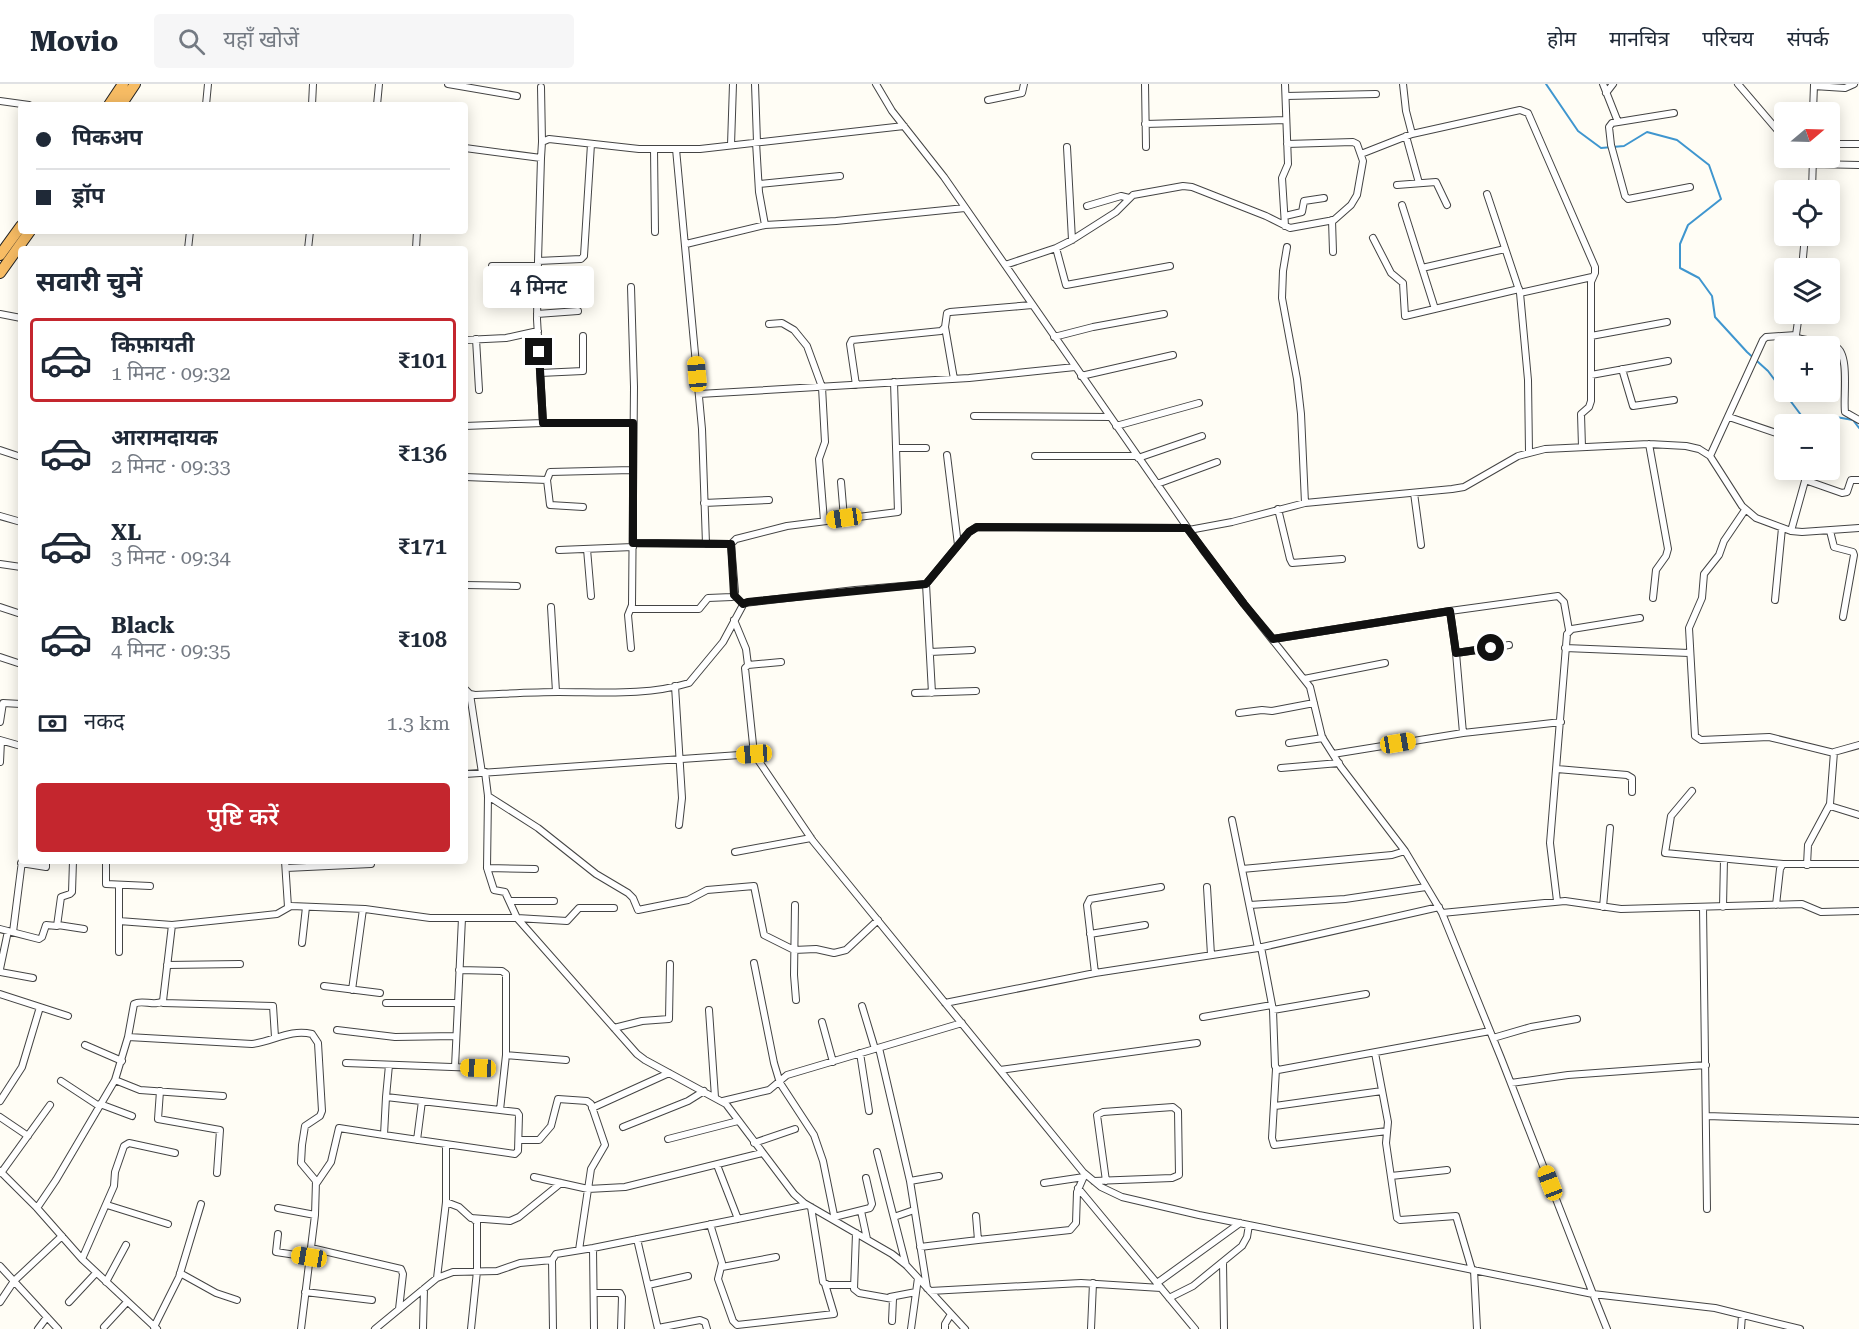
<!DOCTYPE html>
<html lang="hi">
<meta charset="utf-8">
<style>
:root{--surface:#fff;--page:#f6f6f7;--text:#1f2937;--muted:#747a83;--line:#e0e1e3;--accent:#c4262e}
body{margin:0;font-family:"Roboto Serif","Noto Sans Devanagari",serif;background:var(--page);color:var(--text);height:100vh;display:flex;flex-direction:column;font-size:22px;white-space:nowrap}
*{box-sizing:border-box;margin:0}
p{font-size:20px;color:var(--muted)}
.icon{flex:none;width:33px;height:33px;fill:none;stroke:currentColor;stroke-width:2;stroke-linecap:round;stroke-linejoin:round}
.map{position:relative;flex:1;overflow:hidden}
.side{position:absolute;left:18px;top:162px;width:450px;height:618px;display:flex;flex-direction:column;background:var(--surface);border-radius:6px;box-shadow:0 3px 15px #0003}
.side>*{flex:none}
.hud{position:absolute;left:18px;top:18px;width:450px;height:132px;border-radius:6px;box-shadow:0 3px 15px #0003;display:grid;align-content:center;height:132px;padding:0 18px;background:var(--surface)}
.needle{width:39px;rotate:71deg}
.tools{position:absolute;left:1774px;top:18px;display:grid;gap:12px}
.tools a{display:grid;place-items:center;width:66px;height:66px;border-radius:6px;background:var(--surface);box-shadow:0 3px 15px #0003;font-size:30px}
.end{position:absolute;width:27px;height:27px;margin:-14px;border:8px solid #111;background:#fff;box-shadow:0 0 0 3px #fff}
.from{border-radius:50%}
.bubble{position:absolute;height:42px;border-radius:6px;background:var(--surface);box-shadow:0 3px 15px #0003;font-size:20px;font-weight:600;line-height:42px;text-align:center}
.car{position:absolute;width:18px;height:36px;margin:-18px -9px;border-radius:8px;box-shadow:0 0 4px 2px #0007;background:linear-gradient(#f5c518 24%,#345 0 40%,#f5c518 0 76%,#345 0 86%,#f5c518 0)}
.hud b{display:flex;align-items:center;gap:21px;height:57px;font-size:22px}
.hud b+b{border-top:2px solid var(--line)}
.hud i{width:15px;height:15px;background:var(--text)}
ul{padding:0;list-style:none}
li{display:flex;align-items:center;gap:18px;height:84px;margin:0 12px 9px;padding:0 6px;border:3px solid transparent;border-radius:6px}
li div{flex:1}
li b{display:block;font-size:22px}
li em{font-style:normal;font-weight:600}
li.on{border-color:var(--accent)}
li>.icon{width:54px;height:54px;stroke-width:1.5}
h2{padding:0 18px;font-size:27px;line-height:72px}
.pay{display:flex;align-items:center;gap:15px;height:66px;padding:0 18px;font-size:22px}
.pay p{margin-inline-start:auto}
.primary-button{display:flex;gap:12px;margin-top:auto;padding:12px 18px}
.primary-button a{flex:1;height:69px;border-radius:6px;background:var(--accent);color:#fff;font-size:24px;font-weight:600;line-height:69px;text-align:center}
header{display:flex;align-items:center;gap:36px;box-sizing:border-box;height:84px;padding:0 30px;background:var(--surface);border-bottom:2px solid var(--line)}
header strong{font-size:28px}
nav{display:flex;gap:33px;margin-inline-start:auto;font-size:21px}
.search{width:420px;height:54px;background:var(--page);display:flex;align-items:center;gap:15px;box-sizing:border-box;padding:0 21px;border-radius:6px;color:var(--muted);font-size:22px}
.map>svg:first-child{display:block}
</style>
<header>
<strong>Movio</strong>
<div class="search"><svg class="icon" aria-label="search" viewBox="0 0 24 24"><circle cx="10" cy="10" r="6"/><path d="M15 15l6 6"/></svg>यहाँ खोजें</div>
<nav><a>होम</a><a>मानचित्र</a><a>परिचय</a><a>संपर्क</a></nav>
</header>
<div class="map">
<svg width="1859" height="1245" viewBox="0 0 1859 1245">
<rect width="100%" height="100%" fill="#fffdf5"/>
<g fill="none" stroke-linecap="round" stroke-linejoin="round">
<!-- stream -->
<path stroke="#3f96cf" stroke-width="2" d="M1546 0 1578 47 1601 64 1624 62 1647 48 1677 56 1709 81 1721 115 1688 141 1680 160V184L1699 194 1712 212 1715 233 1747 268 1768 287 1801 331 1812 335 1836 333 1853 336 1859 344"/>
<!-- minor casing -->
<g stroke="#444" stroke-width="8">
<path id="minor" d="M448 0 517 12
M755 0 757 58
M1145 0 1146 63
M1403 0 1406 27 1412 50
M1603 0 1618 38
M1738 0 1785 55
M1814 2 1845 4 1854 0
M541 3 542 58
M1606 9 1613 0
M1286 12 1376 10
M988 16 1022 9 1024 0
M0 17 29 21
M206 21 208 0
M312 21 313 0
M377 21 379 0
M1813 28 1814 1
M1674 29 1612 39 1609 43 1611 61 1625 112 1628 115 1690 103
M1145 40 1286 36
M1406 52 1419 99
M756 58 759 108 765 141
M1830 60H1859
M731 61 733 0
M1067 63 1072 156
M465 64 541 74 542 58 549 55 639 65H700L904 42
M654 65 655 148
M676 65 702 345 706 460
M1361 70 1412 50 1520 26 1528 29 1595 183V189L1591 198V317L1589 323 1581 330 1582 363
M541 74 538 177 581 175 584 172 591 60
M1813 80 1859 81
M759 100 840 92
M1397 101 1436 98 1447 121
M1812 106 1813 74
M1487 110 1520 209 1528 296 1529 368
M1402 121 1435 225
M1087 122 1121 112 1129 114
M1285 132 1302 128 1304 117 1324 114
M1332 136 1333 168
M1285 142 1282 94 1288 80 1285 0
M1373 154 1391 189 1403 199 1405 232 1519 205
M686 160 765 141 836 137 965 124
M1287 163 1283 187 1282 214 1297 295 1301 330 1305 419
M1056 164 1066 201 1170 182
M188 165 190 147
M308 165 310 147
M416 165 417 147
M538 177 537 235 543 339
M1005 181 1056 164 1072 156 1116 128 1133 111 1183 102 1192 103 1266 132 1290 144 1334 136 1351 121 1357 111 1363 77 1357 60 1353 58 1287 60
M492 182H538
M1422 184 1505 165
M1802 184 1805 152
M631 203 634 303 632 521 628 531 631 564
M1520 209 1592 193
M0 230 21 234
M537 230 578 227
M769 240 782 239 794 246 807 262 822 303 825 358 819 375 824 437
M945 243 954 295
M1591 252 1667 238
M1054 253 1093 243 1164 230
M1794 253C1806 257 1827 258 1836 263 1850 270 1843 314 1845 328L1859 336
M476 255 479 306
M465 256 506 254 538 247
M1622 285 1633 322 1674 316
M540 289 583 287V252
M1591 291 1668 277
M1081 292 1173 271
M856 301 850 260 852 256 941 247 945 243 947 229 950 228 1032 221
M699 310 969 294 1075 283
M974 332 1110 333
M1729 333 1785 352
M465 342 543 339H633
M1116 342 1199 319
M1649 360 1668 465 1666 472 1656 486 1653 514
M896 364H926
M0 366 21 373
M947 371 958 461
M1035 372H1137
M1710 372 1763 256 1766 253 1796 251 1799 230
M1138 374 1202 352
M465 393 547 396
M1805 396 1842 409 1847 408 1851 396H1859
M841 398 844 434
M1157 400 1217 378
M1414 409 1421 461
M704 419 769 416
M583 423 550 421 547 396 550 388 632 386
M1278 425 1290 475 1292 479 1342 475
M1745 426 1724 457 1719 471 1704 490 1702 514 1689 544 1695 652 1701 656 1769 653 1834 669
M0 432 21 438
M1189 446 1232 438 1305 419 1452 405 1464 403 1518 372 1545 365 1649 360 1686 362 1699 365 1710 372 1742 422 1756 434 1791 447 1802 448 1859 444
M1791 447 1808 386
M1830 447 1834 463 1853 468 1854 471 1843 533
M633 459 731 460
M587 465 591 512
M559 466 633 463
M0 480 21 483
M926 500 932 609
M465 501 517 502
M1775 516 1782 444
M0 523 21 530
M551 523 556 608
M631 525H699L708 514 732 513 735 508 731 460 736 455 787 442 898 428 894 298
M1450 527 1456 569 1463 649
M734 536 746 565 748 581
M1273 555 1450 527 1558 512 1564 518 1569 546
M1565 564 1689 569
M930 568 972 566
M1456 569 1509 561
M0 573 21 580
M781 578 748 581 745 584 754 670 813 757 1083 1088 1101 1103 1122 1113 1199 1131 1593 1210 1501 974 1442 829 1405 767 1341 683 1322 653 1310 603 1244 520 1203 466 944 93 892 27 876 0
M1304 595 1385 579
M675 602 682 714 679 741
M465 605 470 610 475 611C503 610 531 608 559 608 602 608 646 612 689 599L723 558 744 519 855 506 926 500 969 448 977 443 1187 444
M915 609 976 607
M470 610 482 689
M1239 629 1262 626 1272 627 1314 619
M0 638 3 619 21 620
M0 656 21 662
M1289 659 1323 654
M1333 670 1463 649 1561 638
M0 678 1 657
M1281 684 1339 679
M1557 685 1627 691 1632 694V708
M485 688 488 712 487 784 535 785
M465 690 754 670
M1692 707 1671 732 1665 769 1783 780
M488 712 538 744 596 790 628 809 633 814 638 826 688 816 707 806 754 802 764 851 794 866 816 865 834 869 846 866 878 836
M1830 722 1859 731
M1232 736 1258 864
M735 768 811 754
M106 777V800L150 802
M285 777 288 823
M21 779 46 783V777
M1807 781 1808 761 1830 720 1834 668 1859 661
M286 784 371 780
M487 784 494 806 505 808 517 834 567 837 579 824H614
M1242 785 1392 771 1405 767
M1207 803 1211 871
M510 817H554
M1557 817 1550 759 1567 550 1572 545 1640 534
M795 821 794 891 796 916
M1250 821 1345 815 1426 803
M1776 821 1780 785 1783 780H1859
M1603 823 1610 744
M1703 823 1707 1125
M1723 823 1724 775
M1442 829 1565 817 1621 825 1802 820 1821 828 1859 827
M119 837 172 841
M58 841 84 845
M0 845 39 855 42 853 46 841 57 842 61 813 70 810 72 808 73 777
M13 848 22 777
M1090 850 1145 841
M302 859 306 823
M1261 863 1273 926 1275 982 1278 986 1490 947
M119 868V801
M754 879 774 979 780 999 814 1051 823 1077 835 1136
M167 881 240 880
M0 885 8 847
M0 888 33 894
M1095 889 1087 821 1090 815 1161 803
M324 902 380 909
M352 906 363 825
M0 910 68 932
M163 919 273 922 275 953
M386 919H458
M945 919 1095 889 1258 864 1439 823
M862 922 875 965
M709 926 715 1013
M1273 926 1366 910
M1203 933 1272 921
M822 938 833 978
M614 944 642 937 669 935 670 880
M337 946 395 953 456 952
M128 953 252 960C274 957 290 945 312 950L318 959 322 1027 320 1032 305 1042 302 1061 301 1079 316 1097 315 1131 301 1245
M1493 954 1531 943 1577 935
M85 961 122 977
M879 964 910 1097 927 1204
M860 969 869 1027
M1375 969 1388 1038 1386 1059 1397 1134 1400 1136 1456 1132 1472 1186
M506 971 566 976
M346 979 478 984
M455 983 462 834
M1276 985 1272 1054 1274 1061 1387 1047
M1000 986 1197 959
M115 996 140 1006 223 1012
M61 997 99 1022
M1511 999 1568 991 1706 981
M160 1007 158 1035 220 1046 217 1089
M386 1013 389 981
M0 1017 22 983 40 923
M723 1017 769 1006 787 991 962 939
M100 1020 132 1032
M1275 1022 1382 1007
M592 1024 669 989
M1707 1032 1859 1037
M0 1033 28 1052
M623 1043 688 1017 704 1007
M384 1051 515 1070 518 1067 519 1031 517 1028 500 1026
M668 1055 738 1037
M417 1056 422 1017
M519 1056H539L551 1042 558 1015 587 1017 591 1020 605 1061 591 1085 579 1166
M754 1059 795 1045
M877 1068 906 1181
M717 1081 738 1135
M0 1087 37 1124 82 1175 157 1245
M1 1089 50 1021
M1391 1092 1447 1086
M534 1093 588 1105 625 1103 762 1069
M910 1097 939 1092
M1094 1097 1172 1094 1179 1091 1178 1027 1173 1023 1103 1028 1097 1031 1106 1097
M1044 1099 1084 1093
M316 1100 331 1078 339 1044 384 1051 386 1013 500 1026 506 971V890L502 887 459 886
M1078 1104 1195 1245
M446 1118 459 1123 471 1134 510 1137 519 1133 561 1099
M107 1121 168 1140
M811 1123 823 1198 828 1201H853
M37 1124 56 1096 115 996 128 953 134 920C142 915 155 923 163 917L172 841 277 830 291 822 365 825 430 834H517L637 970 645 976 726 1020 794 1110 804 1119 892 1170 906 1181 965 1245
M278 1124 315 1131
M861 1127 867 1155
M976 1132 978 1156 1070 1146 1076 1139 1077 1108 1085 1090
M834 1133 870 1124 872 1120 866 1094
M894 1133 914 1126
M710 1140 722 1179 718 1195 733 1237 737 1241 834 1230 825 1200
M856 1149 854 1205 859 1209 893 1215 892 1237
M278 1150 276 1168 309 1173
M637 1155 658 1245
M920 1163 978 1156
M311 1164 401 1185 403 1190 399 1225
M593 1164 594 1245
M82 1175 114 1102 115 1088 124 1062 129 1059 175 1069
M1223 1178 1224 1245
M0 1182 58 1245
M722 1183 776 1173
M1474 1186 1477 1245
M180 1189 216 1209 237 1216
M437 1194 446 1118V1060
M106 1198 126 1161
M1157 1199 1240 1139
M648 1201 688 1192
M930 1207 1081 1199 1161 1204
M305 1208 372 1216
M594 1209H620L622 1213 621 1245
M890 1213 916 1208
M1169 1214 1193 1202 1242 1162 1247 1153 1249 1141
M0 1218 14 1197 62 1152
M69 1218 96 1189
M104 1243 127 1218
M154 1243 179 1193 201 1120
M658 1244 700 1236 705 1238 707 1245
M38 1245 47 1233
M375 1245 437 1194 453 1188 497 1187 520 1179 552 1176
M423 1245 424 1205
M471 1245 477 1187V1138L472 1134
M553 1245 552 1176 556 1170 593 1164 807 1121
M911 1245 918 1194
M945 1245V1240L951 1230
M1091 1245 1093 1199
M1607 1245 1593 1210 1715 1224 1800 1245
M1741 1245 1742 1231"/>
</g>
<!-- trunk casing -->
<g stroke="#222" stroke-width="12">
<path id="trunk" d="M109 21 123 0
M121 21 135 0
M0 171 21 142
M0 189 30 147"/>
</g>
<!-- minor -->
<use href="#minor" stroke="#fff" stroke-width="6"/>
<!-- trunk -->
<use href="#trunk" stroke="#f7bc64" stroke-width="10"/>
</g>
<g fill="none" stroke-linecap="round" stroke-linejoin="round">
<!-- route -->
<path stroke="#111" stroke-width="8" d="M539 268 543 339H633V459L731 460 734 511 743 520 748 518 926 500 969 448 977 443 1187 444 1244 520 1273 555 1450 527 1456 569 1491 564"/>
</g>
</svg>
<div class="tools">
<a><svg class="needle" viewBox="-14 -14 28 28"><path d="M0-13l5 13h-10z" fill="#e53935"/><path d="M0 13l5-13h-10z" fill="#747a83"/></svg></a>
<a><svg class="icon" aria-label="locate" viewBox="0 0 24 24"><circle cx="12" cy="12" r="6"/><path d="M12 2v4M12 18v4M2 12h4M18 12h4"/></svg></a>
<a><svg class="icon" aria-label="layers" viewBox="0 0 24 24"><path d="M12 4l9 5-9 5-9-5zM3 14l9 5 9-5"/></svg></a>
<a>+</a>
<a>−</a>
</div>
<i class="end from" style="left:1491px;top:564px"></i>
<i class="end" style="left:539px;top:268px"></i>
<div class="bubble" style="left:483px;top:182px;width:111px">4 मिनट</div>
<i class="car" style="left:697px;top:290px;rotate:355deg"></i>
<i class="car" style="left:844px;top:434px;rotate:262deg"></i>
<i class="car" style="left:1398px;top:659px;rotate:81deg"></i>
<i class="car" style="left:754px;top:670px;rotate:266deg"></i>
<i class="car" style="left:478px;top:984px;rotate:272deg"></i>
<i class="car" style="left:1550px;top:1099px;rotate:339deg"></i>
<i class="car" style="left:309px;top:1173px;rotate:279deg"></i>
<div class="hud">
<b><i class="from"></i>पिकअप</b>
<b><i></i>ड्रॉप</b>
</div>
<section class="side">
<h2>सवारी चुनें</h2>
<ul>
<li class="on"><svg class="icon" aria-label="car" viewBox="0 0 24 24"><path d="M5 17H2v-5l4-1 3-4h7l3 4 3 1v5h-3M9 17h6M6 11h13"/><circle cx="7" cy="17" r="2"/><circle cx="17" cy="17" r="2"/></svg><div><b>किफ़ायती</b><p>1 मिनट · 09:32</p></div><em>₹101</em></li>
<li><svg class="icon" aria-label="car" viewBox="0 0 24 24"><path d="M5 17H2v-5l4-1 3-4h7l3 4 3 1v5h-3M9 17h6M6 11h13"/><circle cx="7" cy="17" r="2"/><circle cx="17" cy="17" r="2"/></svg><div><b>आरामदायक</b><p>2 मिनट · 09:33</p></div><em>₹136</em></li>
<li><svg class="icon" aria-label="car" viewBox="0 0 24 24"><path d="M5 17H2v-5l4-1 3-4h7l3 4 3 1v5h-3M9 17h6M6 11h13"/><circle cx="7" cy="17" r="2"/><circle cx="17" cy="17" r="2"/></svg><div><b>XL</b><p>3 मिनट · 09:34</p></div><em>₹171</em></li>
<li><svg class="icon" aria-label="car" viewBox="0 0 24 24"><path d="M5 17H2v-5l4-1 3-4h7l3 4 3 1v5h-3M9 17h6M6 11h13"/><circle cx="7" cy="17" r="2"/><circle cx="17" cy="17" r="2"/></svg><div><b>Black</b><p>4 मिनट · 09:35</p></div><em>₹108</em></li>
</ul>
<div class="pay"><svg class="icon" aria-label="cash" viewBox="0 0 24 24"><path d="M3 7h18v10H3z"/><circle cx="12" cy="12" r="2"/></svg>नकद<p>1.3 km</p></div>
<div class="primary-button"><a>पुष्टि करें</a></div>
</section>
</div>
